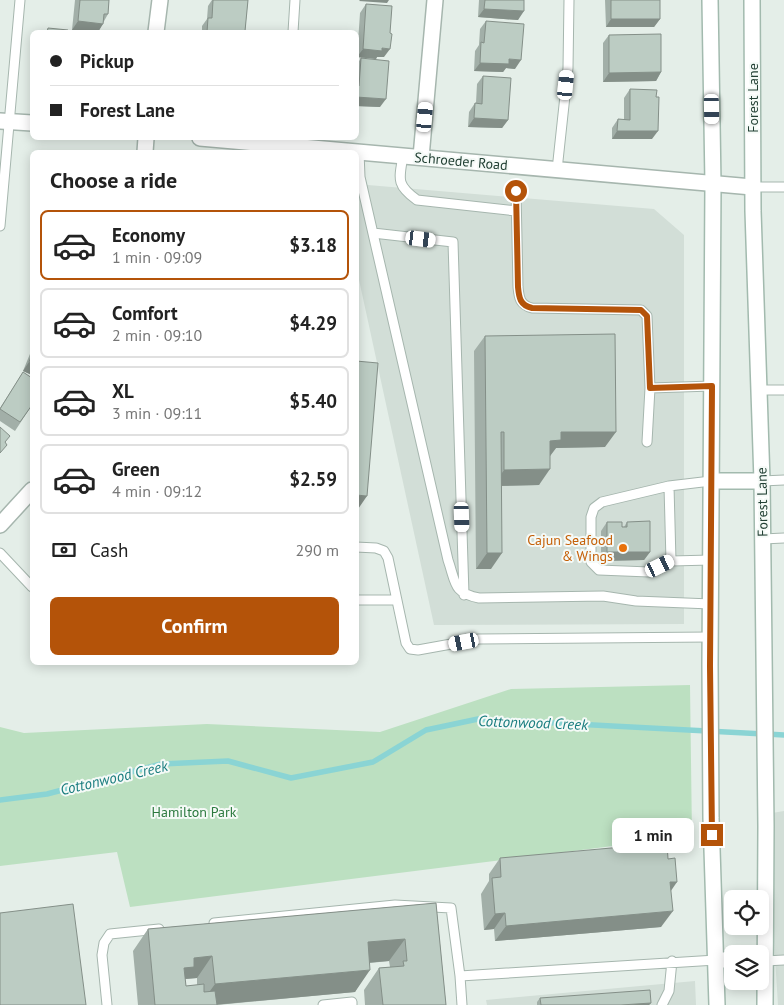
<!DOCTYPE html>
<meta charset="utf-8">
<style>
:root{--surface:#fff;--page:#f6f6f6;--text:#222;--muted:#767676;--line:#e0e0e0;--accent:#b45309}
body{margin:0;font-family:"PT Sans",sans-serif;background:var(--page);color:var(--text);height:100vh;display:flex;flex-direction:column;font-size:19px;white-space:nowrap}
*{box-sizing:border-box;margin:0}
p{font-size:16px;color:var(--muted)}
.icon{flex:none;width:28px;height:28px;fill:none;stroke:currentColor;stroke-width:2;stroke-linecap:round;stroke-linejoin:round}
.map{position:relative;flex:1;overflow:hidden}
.side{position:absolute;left:30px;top:150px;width:329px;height:515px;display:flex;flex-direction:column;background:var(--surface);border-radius:8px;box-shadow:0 2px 12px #0003}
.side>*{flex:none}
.banner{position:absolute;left:30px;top:30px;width:329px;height:110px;border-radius:8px;box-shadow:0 2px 12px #0003;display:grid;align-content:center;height:110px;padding:0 20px;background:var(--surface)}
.controls{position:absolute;left:724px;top:890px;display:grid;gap:10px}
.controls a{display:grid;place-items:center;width:45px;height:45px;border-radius:8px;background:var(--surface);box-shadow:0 2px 12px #0003;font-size:25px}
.end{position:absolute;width:22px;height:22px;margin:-11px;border:6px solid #b45309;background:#fff;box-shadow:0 0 0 2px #fff}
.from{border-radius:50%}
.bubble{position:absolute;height:35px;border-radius:8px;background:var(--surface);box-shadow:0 2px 12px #0003;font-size:16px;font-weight:700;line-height:35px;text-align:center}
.car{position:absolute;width:15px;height:30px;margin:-15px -8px;border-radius:6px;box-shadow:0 0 4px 1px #0007;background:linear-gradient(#fff 24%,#345 0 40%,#fff 0 76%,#345 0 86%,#fff 0)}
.banner b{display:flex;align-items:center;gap:18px;height:48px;font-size:19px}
.banner b+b{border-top:1px solid var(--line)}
.banner i{width:12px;height:12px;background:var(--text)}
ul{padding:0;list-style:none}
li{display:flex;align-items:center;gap:15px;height:70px;margin:0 10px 8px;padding:0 10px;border:2px solid var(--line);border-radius:8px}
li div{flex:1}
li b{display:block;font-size:19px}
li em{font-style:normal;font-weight:700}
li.active{border-color:var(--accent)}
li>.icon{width:45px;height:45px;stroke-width:1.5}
h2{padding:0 20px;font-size:22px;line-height:60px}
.pay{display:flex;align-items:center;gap:12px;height:55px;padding:0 20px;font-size:19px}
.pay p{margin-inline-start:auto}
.primary-button{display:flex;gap:10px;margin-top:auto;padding:10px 20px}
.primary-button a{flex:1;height:58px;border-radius:8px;background:var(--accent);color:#fff;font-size:20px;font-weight:700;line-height:58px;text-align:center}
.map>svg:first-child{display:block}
</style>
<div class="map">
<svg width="784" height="1005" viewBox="0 0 784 1005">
<rect width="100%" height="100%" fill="#e4eee8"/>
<!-- built -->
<path fill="#d2ded7" d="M356 184 654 209 684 235V624L434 625 356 266Z
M784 811V1005H778L766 814Z
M695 981 696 1005H487L486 1000Z"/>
<!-- green -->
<path fill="#bce0c1" d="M690 685 692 836 130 907 117 852 0 866V727L24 733 207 724 380 732 511 689Z"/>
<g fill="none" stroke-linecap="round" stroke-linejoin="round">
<!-- stream -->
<path stroke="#8ad4d4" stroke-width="5.5" d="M0 800 47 794 161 764 228 761 291 778 373 762 426 730 478 719 784 735"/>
<!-- service casing -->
<g stroke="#a6b6ae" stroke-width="11">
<path id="service" d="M293 32 295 0
M359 152 360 177 448 560C456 583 453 593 479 598L603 596 636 601 711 604
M403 156C399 179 396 185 417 200L516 211
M557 170 568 68 569 0
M752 187H784
M516 191 518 287C519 298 520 305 532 308L641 310 647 316 650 388 712 386
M0 226 20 0
M373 233 453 242 464 595
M759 390H784
M647 442 650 388
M762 481 784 480
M669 486 602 502 594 508 591 517V562L599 570 649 572 671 561
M763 539 784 538
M356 547 376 548 384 551 388 558 406 643 410 649 418 650 479 639 710 637
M0 553 32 587
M711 560 671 561 669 486 711 481
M356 600H397
M214 923 395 905 451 908 460 976 716 960
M765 961 784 960
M460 976 462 1005
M107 1005 102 955 104 943 110 934 159 929
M323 1005 352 1002V1005
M662 1005 669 991 672 961"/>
</g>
<!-- minor casing -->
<g stroke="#a6b6ae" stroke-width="18">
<path id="minor" d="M156 32 160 0
M145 152 146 138
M421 157 435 0
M0 525 32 490"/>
</g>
<!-- tertiary casing -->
<g stroke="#a6b6ae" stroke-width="18">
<path id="tertiary" d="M0 121 32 123
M200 138 752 187"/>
</g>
<!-- secondary casing -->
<g stroke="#a2baae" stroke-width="18">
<path id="secondary" d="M710 0 713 184 710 665 711 818 717 1005
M752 0 753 211 762 481 766 826 765 1005
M711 481H762
M716 960H732"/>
</g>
<!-- service -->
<use href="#service" stroke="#fff" stroke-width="9"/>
<!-- minor -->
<use href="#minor" stroke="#fff" stroke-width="15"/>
<!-- tertiary -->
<use href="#tertiary" stroke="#fff" stroke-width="15"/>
<!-- secondary -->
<use href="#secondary" stroke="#fff" stroke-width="15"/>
</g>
<!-- wall -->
<path fill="#a2afa8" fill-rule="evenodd" d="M75 0H109L108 14 98 32 72 30Z
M212 0H248L245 31 244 32H202V26L207 19 208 6Z
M479 0H524L518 20 478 17Z
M605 0H660V19L654 27H606Z
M366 4 384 57H377L376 59 357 57 360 13Z
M486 21 515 69 506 68 503 72 474 71 475 51 479 45 480 29Z
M609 35 661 72 656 81 603 82V43Z
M361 58 380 107 356 106V66Z
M483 76 508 120 502 128 468 127 469 112 475 103H476L477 84Z
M630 89 652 139H612V128L618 119 624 120V98Z
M485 336 605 447 556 448 550 456 539 485 502 486 491 569H476L474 351Z
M32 349V375L23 371Z
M23 372 32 405 15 431 0 421V408Z
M607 522 624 527 627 522 650 552 644 560 601 561V531Z
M500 858 671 890 661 927 495 941 494 929 484 930 481 894 489 881V874Z
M436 903 446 1005H365L364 990 379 968 390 967 389 961 370 963 355 992 217 1005H138L133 951 148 929ZM197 978V985L186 986 185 979Z
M540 998 651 1003 649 1005H537V1002Z"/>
<!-- shaded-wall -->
<path fill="#848f88" d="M360 0H389L387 3 359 1Z
M484 9 524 11 518 20 478 17Z
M611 19H660L654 27H606Z
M78 21 103 24 98 32 72 30Z
M237 31H245L244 32H235Z
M382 48 390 49 384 57H377L376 59 357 57 363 49Z
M509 59 521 60 515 69 506 68 503 72 474 71 480 63Z
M661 72 656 81 603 82 609 73Z
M356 97 386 99 380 107 356 106Z
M474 118 508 120 502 128 468 127Z
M617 131H658L652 139H612Z
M29 362 32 364V375L23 371Z
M561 432H616L605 447 556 448 550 456V441Z
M550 469 539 485 493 486 504 470Z
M356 495 367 496 356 512Z
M607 552H650L644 560 601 561Z
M487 553H502L491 569H476Z
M670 882H677L666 898Z
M673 911 661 927 495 941 506 926Z
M505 913 494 929 484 930 495 914Z
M405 939 389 961 352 964 368 942Z
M212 956 197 978 185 979 184 968 194 958Z
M370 970 355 992 213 1005H200L215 984Z
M651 1003 649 1005H621Z"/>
<!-- building -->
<path fill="#bcccc3" stroke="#848f88" d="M80 0H109L108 14H104L103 24 78 21Z
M213 0H248L245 31H237V32H207L208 18H212Z
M485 0H524V11L484 9Z
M611 0H660V19H611Z
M366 4 392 6 390 33 392 34 390 49 382 48V51L363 49Z
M486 21 524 24 521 60 509 59V64L480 63 481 42 484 43Z
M48 28 68 30V32H47Z
M661 34V72L609 73V35Z
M361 58 389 61 386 99 356 97V86H359Z
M483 76 511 78 508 120 474 118 475 103 482 104Z
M630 89 657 90 656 97H659L658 131H617L618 119 630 120Z
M615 334 616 432H561V440L550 441V469L504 470V432H501L502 553H487L485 336Z
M32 354V364L29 362Z
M356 361 378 363 367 496 356 495Z
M23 372 32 378V405L20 422 0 409Z
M0 427 10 436 5 442 7 445 0 453Z
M650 521V552H607V522H622V527H627V522Z
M667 843 668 859 675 858 677 882H670L673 911 506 926 505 913 495 914 492 878 501 877 500 858Z
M436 903 446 1005H383L379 968 404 966 403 961H407L405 939 368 942 370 970 215 984 212 956 194 958V967L184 968 186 986 204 984V992L215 991 217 1005H155L148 929Z
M73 904 86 1005H0V913Z
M650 990 651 1003 621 1005H541L540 998Z"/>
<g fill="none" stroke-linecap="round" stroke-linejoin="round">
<!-- route -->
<path stroke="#b45309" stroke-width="6" d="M516 191 518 287C519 298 520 305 532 308L641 310 647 316 650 388 712 386 710 666 712 835"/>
</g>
<!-- markers -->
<circle fill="#e8710a" stroke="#f5faf7" stroke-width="2" cx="623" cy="548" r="5"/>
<g text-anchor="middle" stroke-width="4" stroke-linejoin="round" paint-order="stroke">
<!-- street labels -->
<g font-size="14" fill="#224034" stroke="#f5faf7">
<text transform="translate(753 98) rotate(-90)" y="5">Forest Lane</text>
<text transform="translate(461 161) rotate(5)" y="5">Schroeder Road</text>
<text transform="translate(762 502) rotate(-91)" y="5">Forest Lane</text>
</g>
<!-- food labels -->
<g font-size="14" fill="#c56008" stroke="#f5faf7" text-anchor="end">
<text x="613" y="545">Cajun Seafood<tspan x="613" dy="16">&amp; Wings</tspan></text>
</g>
<!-- park labels -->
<g font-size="14" fill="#2b793e" stroke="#f5faf7">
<text x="194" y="817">Hamilton Park</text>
</g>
<!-- water labels -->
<g font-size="15" font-style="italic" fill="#1a7d7f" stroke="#f5faf7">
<text transform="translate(533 723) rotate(2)" y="5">Cottonwood Creek</text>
<text transform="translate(114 778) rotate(-13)" y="5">Cottonwood Creek</text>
</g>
</g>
</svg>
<div class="controls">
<a><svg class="icon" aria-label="locate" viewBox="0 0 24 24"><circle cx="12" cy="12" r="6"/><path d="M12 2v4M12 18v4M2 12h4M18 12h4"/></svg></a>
<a><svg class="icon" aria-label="layers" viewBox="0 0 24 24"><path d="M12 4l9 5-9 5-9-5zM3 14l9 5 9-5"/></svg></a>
</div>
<i class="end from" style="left:516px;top:191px"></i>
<i class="end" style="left:712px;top:835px"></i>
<div class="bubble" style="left:612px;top:818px;width:82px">1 min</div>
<i class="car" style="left:566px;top:85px;rotate:6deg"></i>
<i class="car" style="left:712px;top:109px;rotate:179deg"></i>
<i class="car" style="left:425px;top:117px;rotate:5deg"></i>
<i class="car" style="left:421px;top:239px;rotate:97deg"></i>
<i class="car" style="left:462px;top:517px;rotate:178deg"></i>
<i class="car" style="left:660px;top:566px;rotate:64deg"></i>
<i class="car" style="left:464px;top:642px;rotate:259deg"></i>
<div class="banner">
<b><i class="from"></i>Pickup</b>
<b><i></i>Forest Lane</b>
</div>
<section class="side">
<h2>Choose a ride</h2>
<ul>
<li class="active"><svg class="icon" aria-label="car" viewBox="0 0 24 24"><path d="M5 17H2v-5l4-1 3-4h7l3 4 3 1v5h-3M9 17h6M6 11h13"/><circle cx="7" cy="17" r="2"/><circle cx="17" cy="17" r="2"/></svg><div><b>Economy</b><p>1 min · 09:09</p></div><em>$3.18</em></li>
<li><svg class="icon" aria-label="car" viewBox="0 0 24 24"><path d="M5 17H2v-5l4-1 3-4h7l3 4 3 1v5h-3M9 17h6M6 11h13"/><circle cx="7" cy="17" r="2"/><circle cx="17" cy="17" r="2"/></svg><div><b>Comfort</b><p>2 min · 09:10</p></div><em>$4.29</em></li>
<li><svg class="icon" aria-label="car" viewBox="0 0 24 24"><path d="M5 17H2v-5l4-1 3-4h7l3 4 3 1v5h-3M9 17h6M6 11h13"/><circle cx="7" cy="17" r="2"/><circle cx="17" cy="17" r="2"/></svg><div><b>XL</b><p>3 min · 09:11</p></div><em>$5.40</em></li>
<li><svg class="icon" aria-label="car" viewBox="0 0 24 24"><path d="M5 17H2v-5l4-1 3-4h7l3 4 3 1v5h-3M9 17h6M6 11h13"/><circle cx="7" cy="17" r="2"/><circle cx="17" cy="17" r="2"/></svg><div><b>Green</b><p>4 min · 09:12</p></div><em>$2.59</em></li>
</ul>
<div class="pay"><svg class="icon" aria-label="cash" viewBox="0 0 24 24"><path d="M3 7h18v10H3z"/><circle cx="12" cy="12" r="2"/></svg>Cash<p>290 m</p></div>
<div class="primary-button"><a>Confirm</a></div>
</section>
</div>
